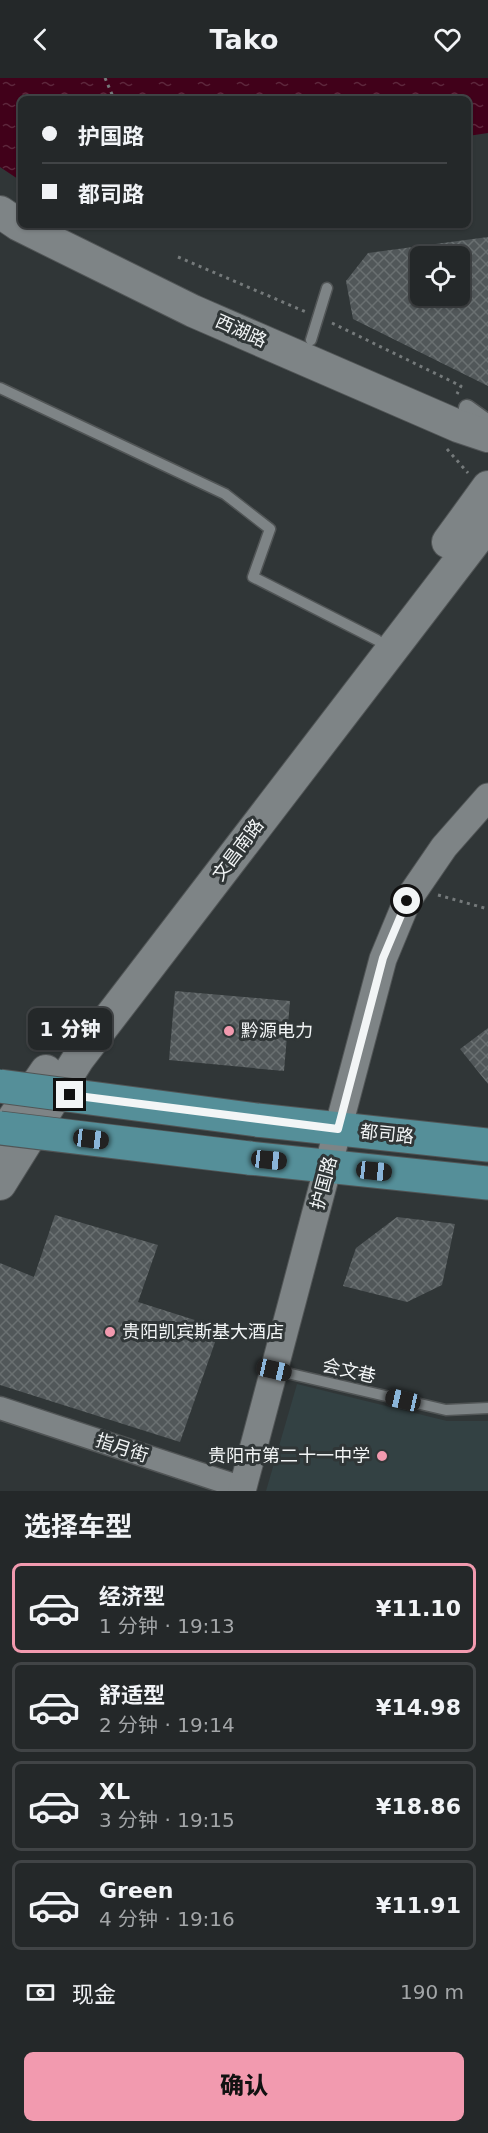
<!DOCTYPE html>
<html lang="zh">
<meta charset="utf-8">
<style>
:root{--surface:#242829;--page:#2c3031;--text:#f1f3f6;--muted:#a3a6a8;--line:#414446;--accent:#f29aaf}
body{margin:0;font-family:"DejaVu Sans","Noto Sans SC",sans-serif;background:var(--page);color:var(--text);height:100vh;display:flex;flex-direction:column;font-size:22px;white-space:nowrap}
*{box-sizing:border-box;margin:0}
p{font-size:20px;color:var(--muted)}
.icon{flex:none;width:33px;height:33px;fill:none;stroke:currentColor;stroke-width:2;stroke-linecap:round;stroke-linejoin:round}
.map{position:relative;height:1413px;overflow:hidden}
.drawer{display:flex;flex-direction:column;background:var(--surface);flex:1}
.drawer>*{flex:none}
.top-card{position:absolute;left:18px;top:18px;width:453px;height:132px;border-radius:9px;box-shadow:0 2px 4px #0004,0 0 0 2px var(--line);display:grid;align-content:center;height:132px;padding:0 24px;background:var(--surface)}
.fabs{position:absolute;left:410px;top:168px;display:grid;gap:12px}
.fabs a{display:grid;place-items:center;width:60px;height:60px;border-radius:9px;background:var(--surface);box-shadow:0 2px 4px #0004,0 0 0 2px var(--line);font-size:30px}
.end{position:absolute;width:27px;height:27px;margin:-14px;border:8px solid #f2f5f6;background:#111;box-shadow:0 0 0 3px #111}
.from{border-radius:50%}
.bubble{position:absolute;height:42px;border-radius:9px;background:var(--surface);box-shadow:0 2px 4px #0004,0 0 0 2px var(--line);font-size:20px;font-weight:800;line-height:42px;text-align:center}
.car{position:absolute;width:18px;height:36px;margin:-18px -9px;border-radius:8px;box-shadow:0 0 4px 2px #0007;background:linear-gradient(#222 24%,#8ab4d8 0 40%,#222 0 76%,#8ab4d8 0 86%,#222 0)}
.top-card b{display:flex;align-items:center;gap:21px;height:57px;font-size:22px}
.top-card b+b{border-top:2px solid var(--line)}
.top-card i{width:15px;height:15px;background:var(--text)}
ul{padding:0;list-style:none}
li{display:flex;align-items:center;gap:18px;height:90px;margin:0 12px 9px;padding:0 12px;border:3px solid var(--line);border-radius:9px}
li div{flex:1}
li b{display:block;font-size:22px}
li em{font-style:normal;font-weight:800}
li.selected{border-color:var(--accent)}
li>.icon{width:54px;height:54px;stroke-width:1.5}
h2{padding:0 24px;font-size:27px;line-height:72px}
.pay{display:flex;align-items:center;gap:15px;height:66px;padding:0 24px;font-size:22px}
.pay p{margin-inline-start:auto}
.button{display:flex;gap:12px;margin-top:auto;padding:12px 24px}
.button a{flex:1;height:69px;border-radius:9px;background:var(--accent);color:#111;font-size:24px;font-weight:800;line-height:69px;text-align:center}
header{display:flex;justify-content:space-between;align-items:center;height:78px;padding:0 24px;background:var(--surface);font-size:27px;font-weight:800}
.map>svg:first-child{display:block}
</style>
<header><svg class="icon" aria-label="back" viewBox="0 0 24 24"><path d="M15 5l-7 7 7 7"/></svg>Tako<svg class="icon" aria-label="heart" viewBox="0 0 24 24"><path d="M12 20l-8-8c-3-5 5-10 8-4 3-6 11-1 8 4z"/></svg></header>
<div class="map">
<svg width="488" height="1413" viewBox="0 0 488 1413">
<defs>
<pattern id="water-ripples" width="26" height="14" patternUnits="userSpaceOnUse" patternTransform="scale(1.5)"><rect width="26" height="14" fill="#41011a"/><path d="M2 4q2-2 4 0t4 0M15 11q2-2 4 0t4 0" fill="none" stroke="#5d273c"/></pattern>
<pattern id="building-cross-hatch" width="8" height="8" patternUnits="userSpaceOnUse" patternTransform="scale(1.5)"><rect width="8" height="8" fill="#515759"/><path d="M0 0l8 8M0 8l8-8" fill="none" stroke="#6a7071"/></pattern>
</defs>
<rect width="100%" height="100%" fill="#303637"/>
<!-- built -->
<path fill="#334143" d="M297 1306 447 1343H488V1413H266Z"/>
<!-- water -->
<path fill="url(#water-ripples)" d="M0 0H488V55L468 58V21H21V103L0 89Z"/>
<!-- building -->
<path fill="url(#building-cross-hatch)" fill-rule="evenodd" d="M488 159V308L353 241 346 203 368 175ZM420 178H459V218H420Z
M175 913 290 923 284 993 169 982Z
M488 950V1006L460 971Z
M55 1137 158 1167 138 1224 220 1250 180 1364 0 1307V1185L34 1199Z
M397 1139 455 1146 442 1207 407 1224 343 1208 356 1170Z"/>
<g fill="none" stroke-linecap="round" stroke-linejoin="round">
<!-- service casing -->
<g stroke="#515556" stroke-width="13">
<path id="service" d="M311 262 327 210
M0 310 225 416 270 451 253 499 377 562
M274 1292 446 1332 488 1330"/>
</g>
<!-- pedestrian casing -->
<g stroke="#515556" stroke-width="19">
<path id="pedestrian" d="M467 330 488 345"/>
</g>
<!-- minor casing -->
<g stroke="#515556" stroke-width="25">
<path id="minor" d="M0 1330 243 1410"/>
</g>
<!-- tertiary casing -->
<g stroke="#515556" stroke-width="29">
<path id="tertiary" d="M242 1413 383 881 407 823 444 769 488 719"/>
</g>
<!-- secondary casing -->
<g stroke="#515556" stroke-width="34">
<path id="secondary" d="M0 134 19 147 193 233 458 348 488 358
M448 464 488 409
M0 1060 46 993
M0 1106 78 981 488 446"/>
</g>
<!-- primary casing -->
<g stroke="#515556" stroke-width="35">
<path id="primary" d="M257 1042 488 1067
M249 1080 488 1105"/>
</g>
<!-- path -->
<path stroke="#757a7b" stroke-width="3" stroke-dasharray="3 4.5" stroke-linecap="butt" d="M105 0 114 21
M178 179 306 234
M332 245 461 308 457 316
M447 371 468 395
M438 817 488 831"/>
<!-- service -->
<use href="#service" stroke="#7e8486" stroke-width="10"/>
<!-- pedestrian -->
<use href="#pedestrian" stroke="#7e8486" stroke-width="16"/>
<!-- minor -->
<use href="#minor" stroke="#7e8486" stroke-width="22"/>
<!-- tertiary -->
<use href="#tertiary" stroke="#7e8486" stroke-width="27"/>
<!-- secondary -->
<use href="#secondary" stroke="#7e8486" stroke-width="32"/>
<!-- primary -->
<use href="#primary" stroke="#558f99" stroke-width="33"/>
<!-- primary-bridge casing -->
<g stroke="#515556" stroke-width="35" stroke-linecap="butt">
<path id="primary-bridge" d="M0 1008 257 1042
M0 1050 249 1080"/>
</g>
<!-- primary-bridge -->
<use href="#primary-bridge" stroke="#558f99" stroke-width="33"/>
</g>
<g fill="none" stroke-linecap="round" stroke-linejoin="round">
<!-- route -->
<path stroke="#f2f5f6" stroke-width="8" d="M70 1017 338 1051 383 880 407 823"/>
</g>
<!-- markers -->
<g fill="#f29aaf" stroke="#303637" stroke-width="2">
<circle cx="229" cy="953" r="6"/>
<circle cx="110" cy="1254" r="6"/>
<circle cx="382" cy="1378" r="6"/>
</g>
<g text-anchor="middle" stroke-width="6" stroke-linejoin="round" paint-order="stroke">
<!-- street labels -->
<g font-size="18" fill="#f2f5f6" stroke="#303637">
<text transform="translate(241 253) rotate(24)" y="6">西湖路</text>
<text transform="translate(238 772) rotate(-53)" y="6">文昌南路</text>
<text transform="translate(387 1056) rotate(6)" y="6">都司路</text>
<text transform="translate(324 1105) rotate(-75)" y="6">护国路</text>
<text transform="translate(349 1293) rotate(13)" y="6">会文巷</text>
<text transform="translate(122 1370) rotate(18)" y="6">指月街</text>
</g>
<!-- poi labels -->
<g font-size="18" fill="#f2f5f6" stroke="#303637" text-anchor="start">
<text x="241" y="959">黔源电力</text>
<text x="122" y="1260">贵阳凯宾斯基大酒店</text>
<text x="370" y="1384" text-anchor="end">贵阳市第二十一中学</text>
</g>
</g>
</svg>
<div class="fabs">
<a><svg class="icon" aria-label="locate" viewBox="0 0 24 24"><circle cx="12" cy="12" r="6"/><path d="M12 2v4M12 18v4M2 12h4M18 12h4"/></svg></a>
</div>
<i class="end from" style="left:407px;top:823px"></i>
<i class="end" style="left:70px;top:1017px"></i>
<div class="bubble" style="left:28px;top:930px;width:84px">1 分钟</div>
<i class="car" style="left:91px;top:1061px;rotate:97deg"></i>
<i class="car" style="left:269px;top:1082px;rotate:96deg"></i>
<i class="car" style="left:374px;top:1093px;rotate:96deg"></i>
<i class="car" style="left:274px;top:1292px;rotate:103deg"></i>
<i class="car" style="left:403px;top:1322px;rotate:283deg"></i>
<div class="top-card">
<b><i class="from"></i>护国路</b>
<b><i></i>都司路</b>
</div>
</div>
<section class="drawer">
<h2>选择车型</h2>
<ul>
<li class="selected"><svg class="icon" aria-label="car" viewBox="0 0 24 24"><path d="M5 17H2v-5l4-1 3-4h7l3 4 3 1v5h-3M9 17h6M6 11h13"/><circle cx="7" cy="17" r="2"/><circle cx="17" cy="17" r="2"/></svg><div><b>经济型</b><p>1 分钟 · 19:13</p></div><em>¥11.10</em></li>
<li><svg class="icon" aria-label="car" viewBox="0 0 24 24"><path d="M5 17H2v-5l4-1 3-4h7l3 4 3 1v5h-3M9 17h6M6 11h13"/><circle cx="7" cy="17" r="2"/><circle cx="17" cy="17" r="2"/></svg><div><b>舒适型</b><p>2 分钟 · 19:14</p></div><em>¥14.98</em></li>
<li><svg class="icon" aria-label="car" viewBox="0 0 24 24"><path d="M5 17H2v-5l4-1 3-4h7l3 4 3 1v5h-3M9 17h6M6 11h13"/><circle cx="7" cy="17" r="2"/><circle cx="17" cy="17" r="2"/></svg><div><b>XL</b><p>3 分钟 · 19:15</p></div><em>¥18.86</em></li>
<li><svg class="icon" aria-label="car" viewBox="0 0 24 24"><path d="M5 17H2v-5l4-1 3-4h7l3 4 3 1v5h-3M9 17h6M6 11h13"/><circle cx="7" cy="17" r="2"/><circle cx="17" cy="17" r="2"/></svg><div><b>Green</b><p>4 分钟 · 19:16</p></div><em>¥11.91</em></li>
</ul>
<div class="pay"><svg class="icon" aria-label="cash" viewBox="0 0 24 24"><path d="M3 7h18v10H3z"/><circle cx="12" cy="12" r="2"/></svg>现金<p>190 m</p></div>
<div class="button"><a>确认</a></div>
</section>
